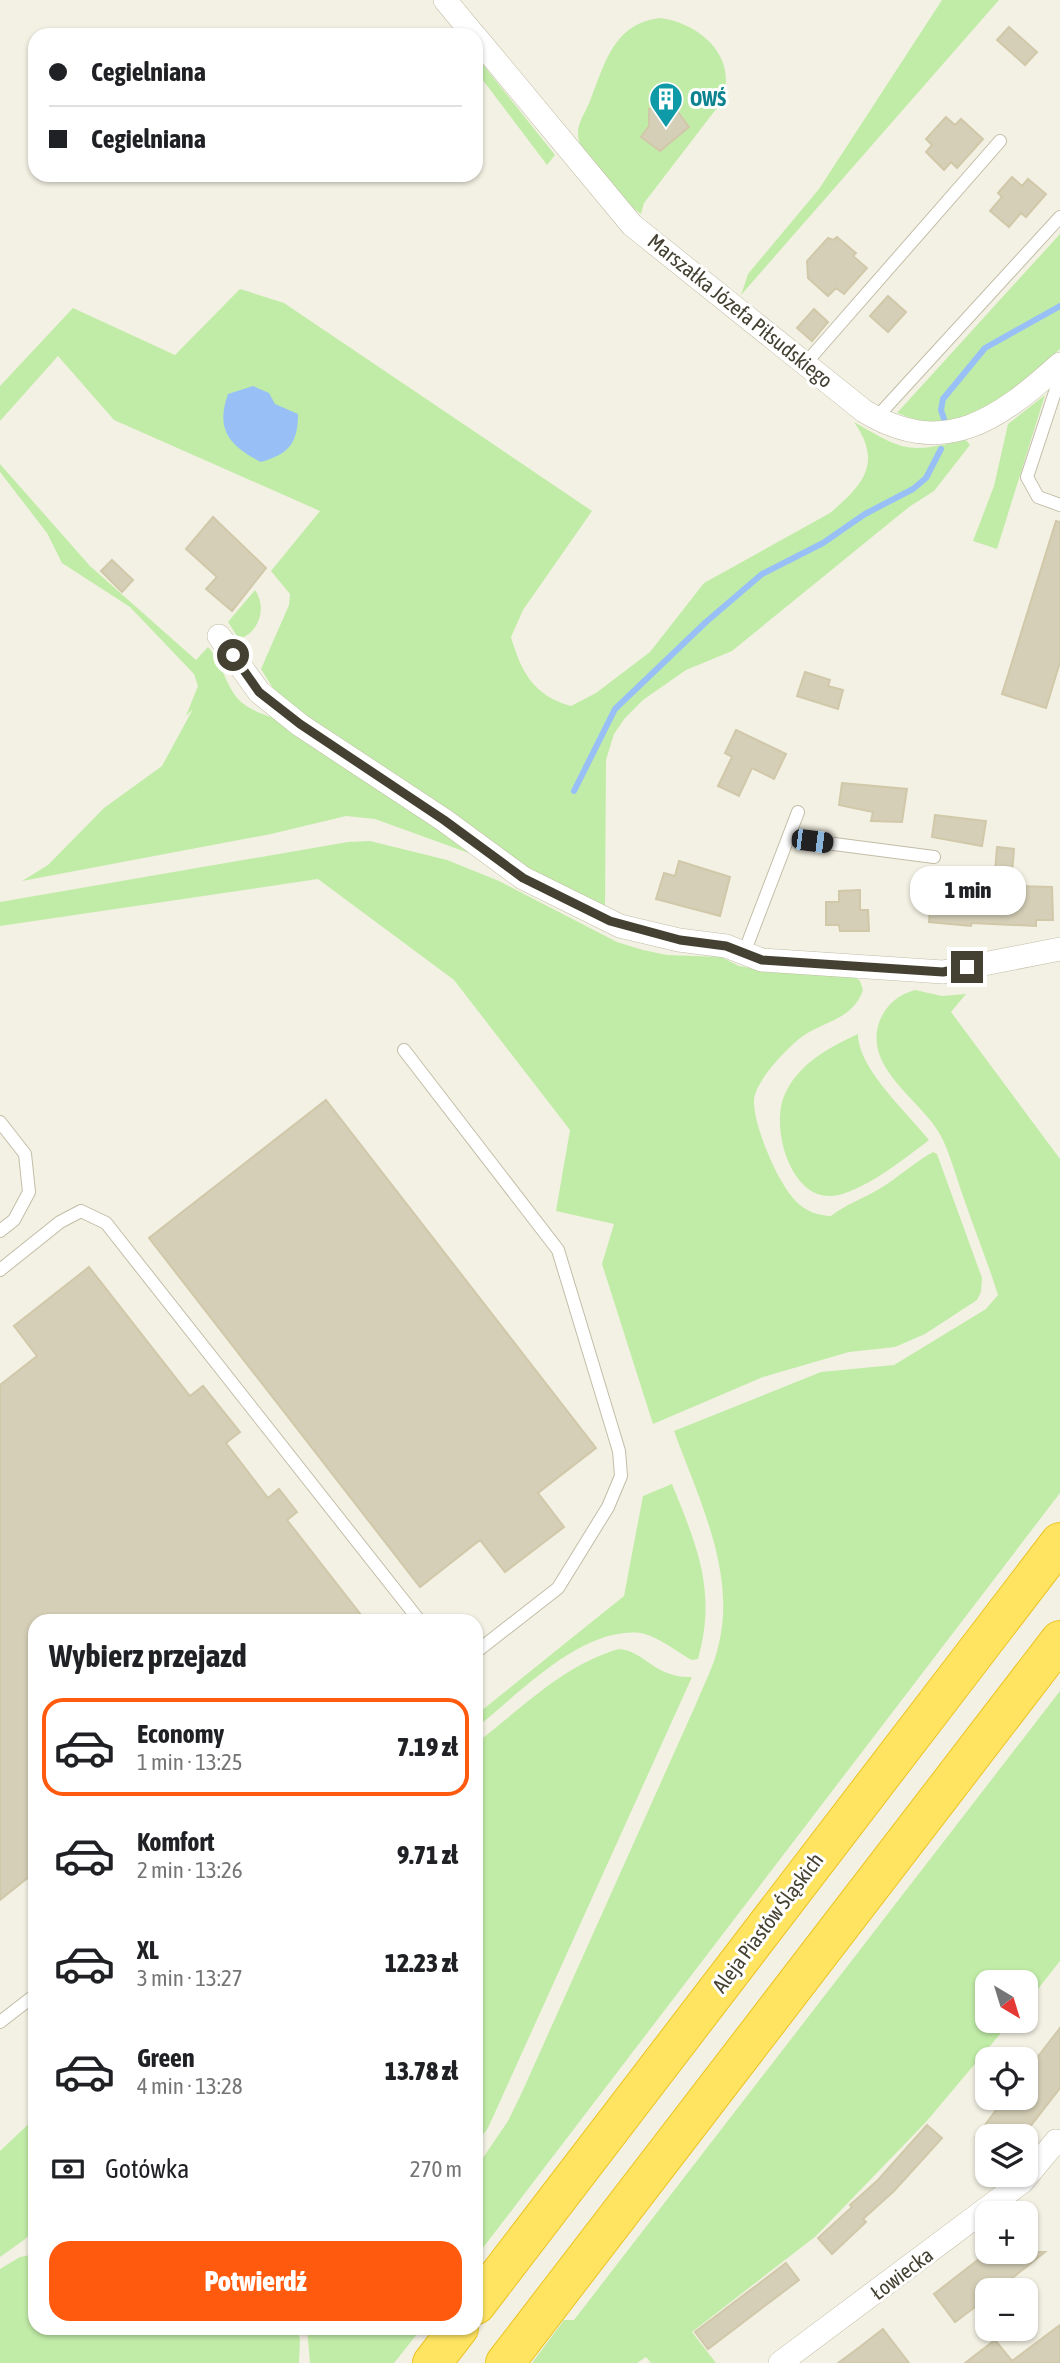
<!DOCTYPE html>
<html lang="pl">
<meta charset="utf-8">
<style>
:root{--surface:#fff;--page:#f2f2f2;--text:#202124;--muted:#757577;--line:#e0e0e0;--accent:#ff5a0e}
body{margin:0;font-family:"Asap Condensed",sans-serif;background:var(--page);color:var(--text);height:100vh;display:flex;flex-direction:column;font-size:26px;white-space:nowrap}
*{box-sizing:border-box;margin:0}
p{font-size:23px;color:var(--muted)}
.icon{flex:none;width:38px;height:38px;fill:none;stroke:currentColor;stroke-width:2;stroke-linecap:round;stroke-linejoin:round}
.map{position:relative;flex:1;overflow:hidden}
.panel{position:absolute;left:28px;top:1614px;width:455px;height:721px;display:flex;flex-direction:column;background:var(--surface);border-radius:21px;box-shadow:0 2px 5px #0004}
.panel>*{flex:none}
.guide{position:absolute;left:28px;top:28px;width:455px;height:154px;border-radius:21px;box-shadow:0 2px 5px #0004;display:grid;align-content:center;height:154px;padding:0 21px;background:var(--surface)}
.needle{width:46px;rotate:142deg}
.tools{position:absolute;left:975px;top:1970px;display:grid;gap:14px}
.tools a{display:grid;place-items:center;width:63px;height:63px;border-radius:14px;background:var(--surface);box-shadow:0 2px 5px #0004;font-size:35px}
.end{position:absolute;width:32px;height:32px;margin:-16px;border:9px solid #454132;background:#fff;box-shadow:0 0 0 4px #fff}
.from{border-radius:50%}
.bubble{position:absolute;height:49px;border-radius:21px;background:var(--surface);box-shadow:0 2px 5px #0004;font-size:23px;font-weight:800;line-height:49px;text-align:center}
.car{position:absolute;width:21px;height:42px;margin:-21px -10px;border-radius:9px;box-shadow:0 0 5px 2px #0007;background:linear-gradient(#222 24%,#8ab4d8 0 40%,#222 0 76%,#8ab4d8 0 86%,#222 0)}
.guide b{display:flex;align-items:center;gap:24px;height:66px;font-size:26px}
.guide b+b{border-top:2px solid var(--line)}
.guide i{width:18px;height:18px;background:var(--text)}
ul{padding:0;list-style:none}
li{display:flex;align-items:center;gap:21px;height:98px;margin:0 14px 10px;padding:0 7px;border:4px solid transparent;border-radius:21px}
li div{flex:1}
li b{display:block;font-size:26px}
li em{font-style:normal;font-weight:800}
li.selected{border-color:var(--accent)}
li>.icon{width:63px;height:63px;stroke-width:1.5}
h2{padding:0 21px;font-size:32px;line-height:84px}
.pay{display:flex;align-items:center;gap:18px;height:77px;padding:0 21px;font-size:26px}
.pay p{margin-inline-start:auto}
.primary-button{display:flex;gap:14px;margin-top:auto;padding:14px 21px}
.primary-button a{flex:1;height:80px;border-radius:21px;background:var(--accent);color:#fff;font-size:28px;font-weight:800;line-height:80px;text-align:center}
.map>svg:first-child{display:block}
</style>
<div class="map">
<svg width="1060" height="2363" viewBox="0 0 1060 2363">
<rect width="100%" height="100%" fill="#f3f1e3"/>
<!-- green -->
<path fill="#c1eca7" d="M942 0H999L741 295 748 274 819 189Z
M661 18C703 24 741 61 720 104L644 203 641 214 633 208C622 195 582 154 579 141 575 125 584 116 590 101 605 64 613 23 661 18Z
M476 56 555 155 547 165 476 71Z
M1060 234V349C1027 381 982 420 934 423 921 423 909 417 897 413Z
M240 289 284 303 592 511 523 610 511 637C521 672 534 696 571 706L596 693 650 652 704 583 830 513C863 485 883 463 854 422 906 452 907 453 966 440L970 445 934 491 909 507 732 651 686 670 643 700 625 718 614 734 606 760 605 908 543 878 282 703 261 669 289 605 290 594 271 571 320 511 114 420 58 356 0 421V386L73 308 175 355Z
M1045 395 997 549 973 541 994 486 1008 424Z
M0 464 90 566 196 660 208 647C223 663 225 686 240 701 250 710 263 714 276 719L488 860 375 819 346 816 271 834 22 881 48 865 104 808 162 766 193 709 186 716 198 686 194 674 130 607 62 563 47 533 0 472Z
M255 590C267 607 260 632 239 639L228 622Z
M370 841 447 860 499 881 617 942 643 950 667 955 721 957 739 966 755 969 851 974 860 981 863 990C853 1018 829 1020 806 1034 790 1044 755 1081 754 1100 753 1121 771 1164 782 1182 794 1203 807 1215 831 1216 846 1204 863 1199 879 1189 898 1178 913 1163 933 1152L937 1154 982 1278 981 1292 977 1300 925 1334 895 1347 849 1352 763 1377 653 1424 602 1264 614 1224 556 1211 570 1130 454 980 318 879 0 926V902L348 842Z
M915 990 942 996 966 994 951 1012 1060 1159V1493L476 2257V2168L508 2121 523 2090 696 1704C704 1684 715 1664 719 1643 736 1572 698 1497 674 1431L821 1372 894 1365 986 1309 998 1295C988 1263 975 1231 964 1199 957 1179 951 1157 942 1138 924 1101 861 1069 880 1020 887 1004 898 995 915 990Z
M858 1034C858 1069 908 1113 929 1140 907 1157 860 1194 832 1196 789 1199 770 1125 785 1094 799 1063 830 1047 858 1034Z
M672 1484C697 1546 717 1591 698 1659L692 1660C677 1652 656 1635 640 1633 581 1627 519 1694 476 1728V1715L624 1596 643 1496Z
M619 1649C645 1651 654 1678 692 1677L488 2128 476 2144V1743C523 1708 561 1666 619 1649Z
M1060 1691V1961L1026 2004V1983H987V2021H1011L926 2122 816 2236 692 2332 716 2363H651L646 2357 637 2363H532L564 2320H574Z
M35 2118V2229L24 2240 0 2257V2151Z
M35 2254V2328H297L300 2339 299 2363H0V2269L20 2257Z
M307 2328H422L394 2363H310Z"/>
<!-- water -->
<path fill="#98c0f7" d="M253 386 269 393 275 404 298 414C298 443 289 454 261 462 230 446 215 430 228 394Z"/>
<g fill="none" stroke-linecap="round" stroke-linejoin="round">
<!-- stream -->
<path stroke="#98c0f7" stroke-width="6" d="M944 419 941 410 943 399 985 348 1060 306
M574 791 615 709 706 622 762 574 823 543 865 514 913 489 926 478 941 449"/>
</g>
<!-- building -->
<path fill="#d5cfb7" stroke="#d1c8aa" stroke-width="2" d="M1009 27 1037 52 1025 65 997 40Z
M658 108 666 112 670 109 678 112 689 127 660 151 641 137 649 126V109Z
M946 117 955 125 961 119 983 139 957 168 951 162 944 170 926 152 932 145 926 139Z
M1012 177 1022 186 1028 179 1046 194 1026 217 1021 213 1009 227 990 211 1002 197 998 193Z
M837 237 856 253 853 256 867 268 844 294 836 288 828 296 808 278 807 261 828 238 833 240Z
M888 296 906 312 888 332 870 316Z
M814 309 828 322 812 341 797 328Z
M213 517 266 568 232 611 206 589 217 577 186 549Z
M1056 521 1060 522V662L1046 708 1002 694Z
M112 560 133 580 122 592 101 571Z
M805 672 830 680 828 686 843 690 838 709 797 696Z
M736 730 786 754 774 779 752 768 739 796 718 786 732 757 725 753Z
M842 783 907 789 902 822 871 821 873 812 839 805Z
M935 815 986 821 982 846 932 837Z
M997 847 1014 849 1011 886 1052 887 1053 920H1036V926L971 923V926L929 922 931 893 993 896Z
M679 861 730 877 720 916 656 899 664 873 675 876Z
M860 890V910H868L869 931H840L839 925H826V902H839V891Z
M326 1100 596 1448 538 1493 564 1527 505 1572 480 1540 420 1587 149 1238Z
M89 1267 190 1396 203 1386 240 1432 226 1443 268 1498 279 1489 297 1512 287 1520 365 1620H35V1872L0 1900V1385L37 1356 14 1326Z
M1060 2028V2088L1022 2137H976L1005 2098H1026V2072Z
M927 2125 942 2138 894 2191 863 2219 866 2222 832 2254 818 2238 852 2207 850 2205 878 2180Z
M988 2252H1045L996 2291H987V2298L955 2322 934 2294Z
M786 2263 799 2280 708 2349 695 2332Z
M1060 2325V2363H965L995 2340 1012 2361Z
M883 2329 909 2363H838L857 2349Z"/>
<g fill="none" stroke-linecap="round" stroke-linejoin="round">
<!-- lane casing -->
<g stroke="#c2bda7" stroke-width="14">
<path id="lane" d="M805 364 1000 141
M1060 377 1027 477 1038 497 1060 505
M876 418 1060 217
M788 838 934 857
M744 953 798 812
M404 1050 558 1250 619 1451 621 1476 608 1507 558 1588 476 1652
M0 1122 25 1154 29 1192 14 1220 0 1231
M0 1270 60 1222 81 1211 106 1223 419 1620
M0 2022 35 1995"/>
</g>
<!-- street casing -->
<g stroke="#c2bda7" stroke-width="24">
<path id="street" d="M445 0 474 35
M476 37 632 225 864 411C944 460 999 419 1060 364
M219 636 259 692 300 725 444 820 523 878 620 926 679 940 726 946 762 960 943 972 1060 949
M780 2363 1022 2182 1056 2141 1060 2144"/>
</g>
<!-- highway casing -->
<g stroke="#ecc324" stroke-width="40">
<path id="highway" d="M476 2305 1060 1542
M432 2363 459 2328
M505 2363 1060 1640"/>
</g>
<!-- lane -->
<use href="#lane" stroke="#fff" stroke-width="12"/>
<!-- street -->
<use href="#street" stroke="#fff" stroke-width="23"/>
<!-- highway -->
<use href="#highway" stroke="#ffe462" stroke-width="38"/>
</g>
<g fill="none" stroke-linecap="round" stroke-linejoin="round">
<!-- route -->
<path stroke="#454132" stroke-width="9" d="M233 655 259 692 300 724 444 820 523 878 610 921 680 940 726 946 762 960 943 972 967 967"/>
</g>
<!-- icons -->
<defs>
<g id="building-pin" transform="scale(1.75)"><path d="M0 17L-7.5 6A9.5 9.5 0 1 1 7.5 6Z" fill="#0f9aa8" stroke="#fff"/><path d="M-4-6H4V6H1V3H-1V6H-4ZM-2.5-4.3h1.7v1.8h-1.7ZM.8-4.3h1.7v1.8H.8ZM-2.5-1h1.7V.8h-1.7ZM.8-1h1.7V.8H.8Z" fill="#fff"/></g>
</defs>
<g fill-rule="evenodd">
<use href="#building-pin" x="666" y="99"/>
</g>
<g text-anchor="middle" stroke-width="6" stroke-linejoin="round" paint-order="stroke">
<!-- culture labels -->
<g font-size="21" font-weight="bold" fill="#0d838f" stroke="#fff" text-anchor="start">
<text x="690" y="106">OWŚ</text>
</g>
<!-- street labels -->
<g font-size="21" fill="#454132" stroke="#fff">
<text transform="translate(740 311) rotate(39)" y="7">Marszałka Józefa Piłsudskiego</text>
<text transform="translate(768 1923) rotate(-53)" y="7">Aleja Piastów Śląskich</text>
<text transform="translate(902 2274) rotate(-37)" y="7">Łowiecka</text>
</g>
</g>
</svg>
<div class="tools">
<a><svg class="needle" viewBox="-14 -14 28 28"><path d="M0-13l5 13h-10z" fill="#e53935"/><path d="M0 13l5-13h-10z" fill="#757577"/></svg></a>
<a><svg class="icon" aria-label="locate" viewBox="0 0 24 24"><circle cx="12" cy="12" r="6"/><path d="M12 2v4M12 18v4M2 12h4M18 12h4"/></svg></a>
<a><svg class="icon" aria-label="layers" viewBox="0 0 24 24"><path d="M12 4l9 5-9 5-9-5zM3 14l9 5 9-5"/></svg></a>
<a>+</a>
<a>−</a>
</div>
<i class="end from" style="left:233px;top:655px"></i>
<i class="end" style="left:967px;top:967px"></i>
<div class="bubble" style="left:910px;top:866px;width:116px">1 min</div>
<i class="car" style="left:812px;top:841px;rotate:97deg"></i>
<div class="guide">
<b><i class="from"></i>Cegielniana</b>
<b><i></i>Cegielniana</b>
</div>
<section class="panel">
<h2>Wybierz przejazd</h2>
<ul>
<li class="selected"><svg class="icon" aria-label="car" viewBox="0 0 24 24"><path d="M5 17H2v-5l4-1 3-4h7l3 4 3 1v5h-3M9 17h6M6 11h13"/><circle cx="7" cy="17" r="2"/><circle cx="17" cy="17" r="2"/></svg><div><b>Economy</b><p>1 min · 13:25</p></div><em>7.19 zł</em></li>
<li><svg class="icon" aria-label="car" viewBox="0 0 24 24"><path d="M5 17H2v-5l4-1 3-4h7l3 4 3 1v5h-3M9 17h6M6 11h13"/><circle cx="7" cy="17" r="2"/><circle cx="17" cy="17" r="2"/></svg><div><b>Komfort</b><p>2 min · 13:26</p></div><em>9.71 zł</em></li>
<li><svg class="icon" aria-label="car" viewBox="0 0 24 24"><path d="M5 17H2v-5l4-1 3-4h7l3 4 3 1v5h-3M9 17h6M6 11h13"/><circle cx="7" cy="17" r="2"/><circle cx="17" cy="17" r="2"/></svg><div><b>XL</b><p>3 min · 13:27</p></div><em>12.23 zł</em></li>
<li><svg class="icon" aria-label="car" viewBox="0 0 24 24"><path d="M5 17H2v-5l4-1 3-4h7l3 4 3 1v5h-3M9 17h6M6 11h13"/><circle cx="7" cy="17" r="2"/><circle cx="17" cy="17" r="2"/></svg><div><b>Green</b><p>4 min · 13:28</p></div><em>13.78 zł</em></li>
</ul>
<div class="pay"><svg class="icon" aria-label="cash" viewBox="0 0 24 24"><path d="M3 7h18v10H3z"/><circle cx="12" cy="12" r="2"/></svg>Gotówka<p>270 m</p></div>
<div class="primary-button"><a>Potwierdź</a></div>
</section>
</div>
